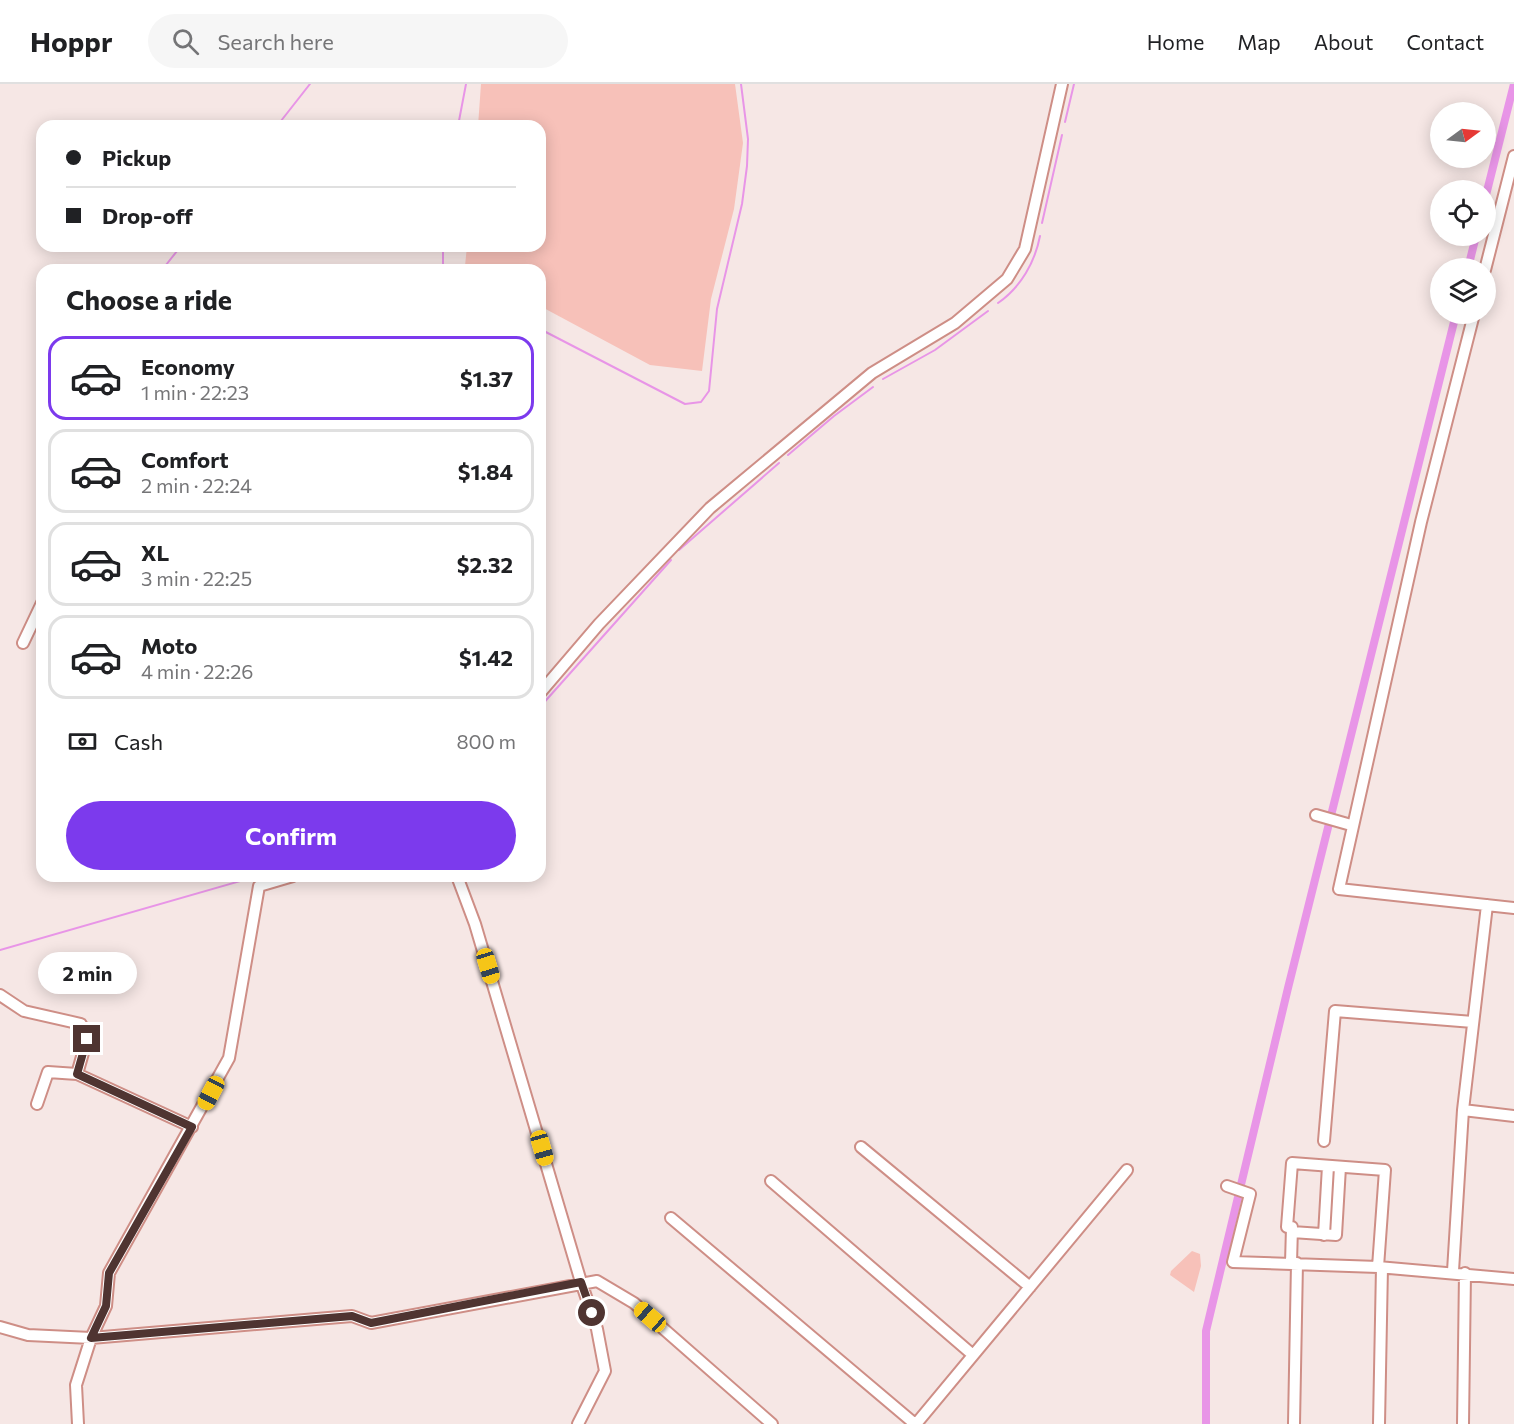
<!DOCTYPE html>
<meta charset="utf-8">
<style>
:root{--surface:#fff;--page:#f6f6f6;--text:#202124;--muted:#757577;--line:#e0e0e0;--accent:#7c3aed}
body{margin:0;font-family:Commissioner,sans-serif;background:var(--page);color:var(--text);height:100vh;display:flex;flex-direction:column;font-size:22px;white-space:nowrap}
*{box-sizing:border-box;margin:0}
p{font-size:20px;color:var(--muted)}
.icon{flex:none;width:33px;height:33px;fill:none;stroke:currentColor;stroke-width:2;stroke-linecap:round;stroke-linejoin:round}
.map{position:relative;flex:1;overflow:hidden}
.sheet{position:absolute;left:36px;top:180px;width:510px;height:618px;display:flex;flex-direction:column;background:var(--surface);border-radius:18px;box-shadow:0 3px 15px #0003}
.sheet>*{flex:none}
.top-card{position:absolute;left:36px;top:36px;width:510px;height:132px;border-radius:18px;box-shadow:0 3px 15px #0003;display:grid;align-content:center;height:132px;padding:0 30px;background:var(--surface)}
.needle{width:39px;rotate:75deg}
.fabs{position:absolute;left:1430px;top:18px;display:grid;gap:12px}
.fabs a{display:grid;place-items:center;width:66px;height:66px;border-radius:50%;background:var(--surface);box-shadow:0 3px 15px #0003;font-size:30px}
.end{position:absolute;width:27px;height:27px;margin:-14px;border:8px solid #4f3431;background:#fff;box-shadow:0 0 0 3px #fff}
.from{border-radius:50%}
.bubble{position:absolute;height:42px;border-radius:21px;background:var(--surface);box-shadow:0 3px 15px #0003;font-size:20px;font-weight:700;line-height:42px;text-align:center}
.car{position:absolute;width:18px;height:36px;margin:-18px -9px;border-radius:8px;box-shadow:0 0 4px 2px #0007;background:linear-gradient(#f5c518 24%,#345 0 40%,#f5c518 0 76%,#345 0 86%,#f5c518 0)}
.top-card b{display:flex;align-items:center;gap:21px;height:57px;font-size:22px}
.top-card b+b{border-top:2px solid var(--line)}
.top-card i{width:15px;height:15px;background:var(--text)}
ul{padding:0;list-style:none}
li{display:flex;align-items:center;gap:18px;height:84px;margin:0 12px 9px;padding:0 18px;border:3px solid var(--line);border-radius:18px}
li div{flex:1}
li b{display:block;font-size:22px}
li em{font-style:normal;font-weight:700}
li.current{border-color:var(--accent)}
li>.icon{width:54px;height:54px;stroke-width:1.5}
h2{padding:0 30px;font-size:27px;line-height:72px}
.pay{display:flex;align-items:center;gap:15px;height:66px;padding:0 30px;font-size:22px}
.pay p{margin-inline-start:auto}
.primary-button{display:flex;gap:12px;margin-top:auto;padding:12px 30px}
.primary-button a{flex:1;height:69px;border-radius:36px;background:var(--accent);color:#fff;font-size:24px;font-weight:700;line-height:69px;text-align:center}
header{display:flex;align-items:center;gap:36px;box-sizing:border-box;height:84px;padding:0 30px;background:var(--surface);border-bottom:2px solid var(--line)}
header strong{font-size:28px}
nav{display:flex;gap:33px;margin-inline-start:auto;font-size:21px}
.search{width:420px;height:54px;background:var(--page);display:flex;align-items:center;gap:15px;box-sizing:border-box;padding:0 21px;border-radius:33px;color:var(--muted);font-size:22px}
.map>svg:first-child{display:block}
</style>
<header>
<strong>Hoppr</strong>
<div class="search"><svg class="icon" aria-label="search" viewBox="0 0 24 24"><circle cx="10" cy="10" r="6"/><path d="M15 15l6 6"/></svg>Search here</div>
<nav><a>Home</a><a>Map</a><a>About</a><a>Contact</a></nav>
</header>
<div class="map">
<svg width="1514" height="1340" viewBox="0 0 1514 1340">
<rect width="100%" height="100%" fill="#f6e7e5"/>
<!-- green -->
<path fill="#f7c1b9" d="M481 0H735L743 59 734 125 711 215 702 287 650 281 540 222V186H474L465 182 467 162H540V42H478Z
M1192 1167 1200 1170 1201 1182 1194 1208 1170 1191 1171 1187Z"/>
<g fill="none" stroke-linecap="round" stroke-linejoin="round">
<!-- stream -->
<path stroke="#e895e7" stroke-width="2" d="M1065 38 1074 0
M277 42 310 0
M458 42 466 0
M1042 139 1062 51
M443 162V186
M162 186 181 162
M998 219C1021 203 1035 178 1040 152
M540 245 685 320 701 318 709 307 717 225 742 120 747 82 748 55 741 0
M883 295 935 266 988 227
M788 371 834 332 873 303
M679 466 779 379
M540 623 671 476
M0 866 258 792"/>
<!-- canal -->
<path stroke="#e895e7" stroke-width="8" d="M1485 115 1514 0
M1468 184 1476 152
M1206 1340V1247L1288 904 1456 230"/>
<!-- minor casing -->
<g stroke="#ce8e86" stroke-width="14">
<path id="minor" d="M1485 186 1514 72
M1474 230 1421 438 1339 805 1514 824
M23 559 42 519
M540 609 599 540 710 424 872 289 955 239 1007 195 1025 165 1062 0
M1316 731 1351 741
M457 792 475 840 581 1198 597 1245 605 1287 578 1340
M0 911 24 927 81 940 87 955 77 990
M37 1020 48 988 77 990 192 1043
M1463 1026 1514 1032
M1324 1057 1335 927 1473 938
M861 1063 1030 1203
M771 1097 973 1271
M1227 1102 1250 1110 1233 1178 1378 1183 1514 1195
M671 1134 915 1340
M1292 1148 1336 1151 1340 1083
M1324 1151 1328 1082
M1291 1179 1292 1143H1287L1292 1079 1385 1086 1378 1183
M1453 1187 1463 1026 1487 821
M0 1243 28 1251 91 1254 352 1232 371 1239 597 1197 634 1219 772 1340
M78 1340 76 1301 91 1254 106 1222 109 1189 229 974 259 802 293 792
M916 1340 1127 1086
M1294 1340 1297 1179
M1379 1340 1382 1183
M1463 1340 1465 1189"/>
</g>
<!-- minor -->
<use href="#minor" stroke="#fff" stroke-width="10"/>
</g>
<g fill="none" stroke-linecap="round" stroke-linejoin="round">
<!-- route -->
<path stroke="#4f3431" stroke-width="8" d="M87 955 77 990 192 1043 109 1189 106 1222 91 1254 352 1232 371 1239 581 1198 592 1229"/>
</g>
</svg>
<div class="fabs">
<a><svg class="needle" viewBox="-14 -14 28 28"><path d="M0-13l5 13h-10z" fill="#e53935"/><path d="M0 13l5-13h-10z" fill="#757577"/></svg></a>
<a><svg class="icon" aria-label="locate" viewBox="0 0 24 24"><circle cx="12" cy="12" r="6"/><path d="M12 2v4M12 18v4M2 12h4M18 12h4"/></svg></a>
<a><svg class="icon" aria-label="layers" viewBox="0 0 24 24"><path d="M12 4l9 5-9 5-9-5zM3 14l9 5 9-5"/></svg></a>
</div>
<i class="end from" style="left:592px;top:1229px"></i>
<i class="end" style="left:87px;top:955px"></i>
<div class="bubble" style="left:38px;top:868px;width:99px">2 min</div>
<i class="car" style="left:488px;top:882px;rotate:163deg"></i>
<i class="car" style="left:211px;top:1009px;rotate:208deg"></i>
<i class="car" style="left:542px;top:1064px;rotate:164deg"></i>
<i class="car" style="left:650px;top:1233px;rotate:311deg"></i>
<div class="top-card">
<b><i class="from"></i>Pickup</b>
<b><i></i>Drop-off</b>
</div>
<section class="sheet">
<h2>Choose a ride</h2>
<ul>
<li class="current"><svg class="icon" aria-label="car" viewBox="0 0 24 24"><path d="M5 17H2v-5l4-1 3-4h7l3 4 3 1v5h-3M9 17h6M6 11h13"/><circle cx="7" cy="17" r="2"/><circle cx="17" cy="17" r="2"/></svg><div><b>Economy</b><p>1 min · 22:23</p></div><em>$1.37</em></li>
<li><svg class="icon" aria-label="car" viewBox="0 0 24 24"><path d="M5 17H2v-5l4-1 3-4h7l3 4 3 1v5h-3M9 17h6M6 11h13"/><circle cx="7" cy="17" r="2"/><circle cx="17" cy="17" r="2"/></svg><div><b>Comfort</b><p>2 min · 22:24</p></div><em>$1.84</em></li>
<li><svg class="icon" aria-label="car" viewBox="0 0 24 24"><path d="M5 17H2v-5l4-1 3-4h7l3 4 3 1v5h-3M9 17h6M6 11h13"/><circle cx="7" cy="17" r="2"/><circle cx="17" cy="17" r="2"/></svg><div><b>XL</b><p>3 min · 22:25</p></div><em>$2.32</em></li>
<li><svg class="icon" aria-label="car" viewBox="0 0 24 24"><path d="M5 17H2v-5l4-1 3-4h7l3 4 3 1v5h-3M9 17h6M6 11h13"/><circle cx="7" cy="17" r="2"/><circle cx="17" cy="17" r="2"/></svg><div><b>Moto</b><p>4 min · 22:26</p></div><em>$1.42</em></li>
</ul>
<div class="pay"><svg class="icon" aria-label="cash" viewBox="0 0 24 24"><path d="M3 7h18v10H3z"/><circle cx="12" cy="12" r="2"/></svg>Cash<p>800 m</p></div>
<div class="primary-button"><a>Confirm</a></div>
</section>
</div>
